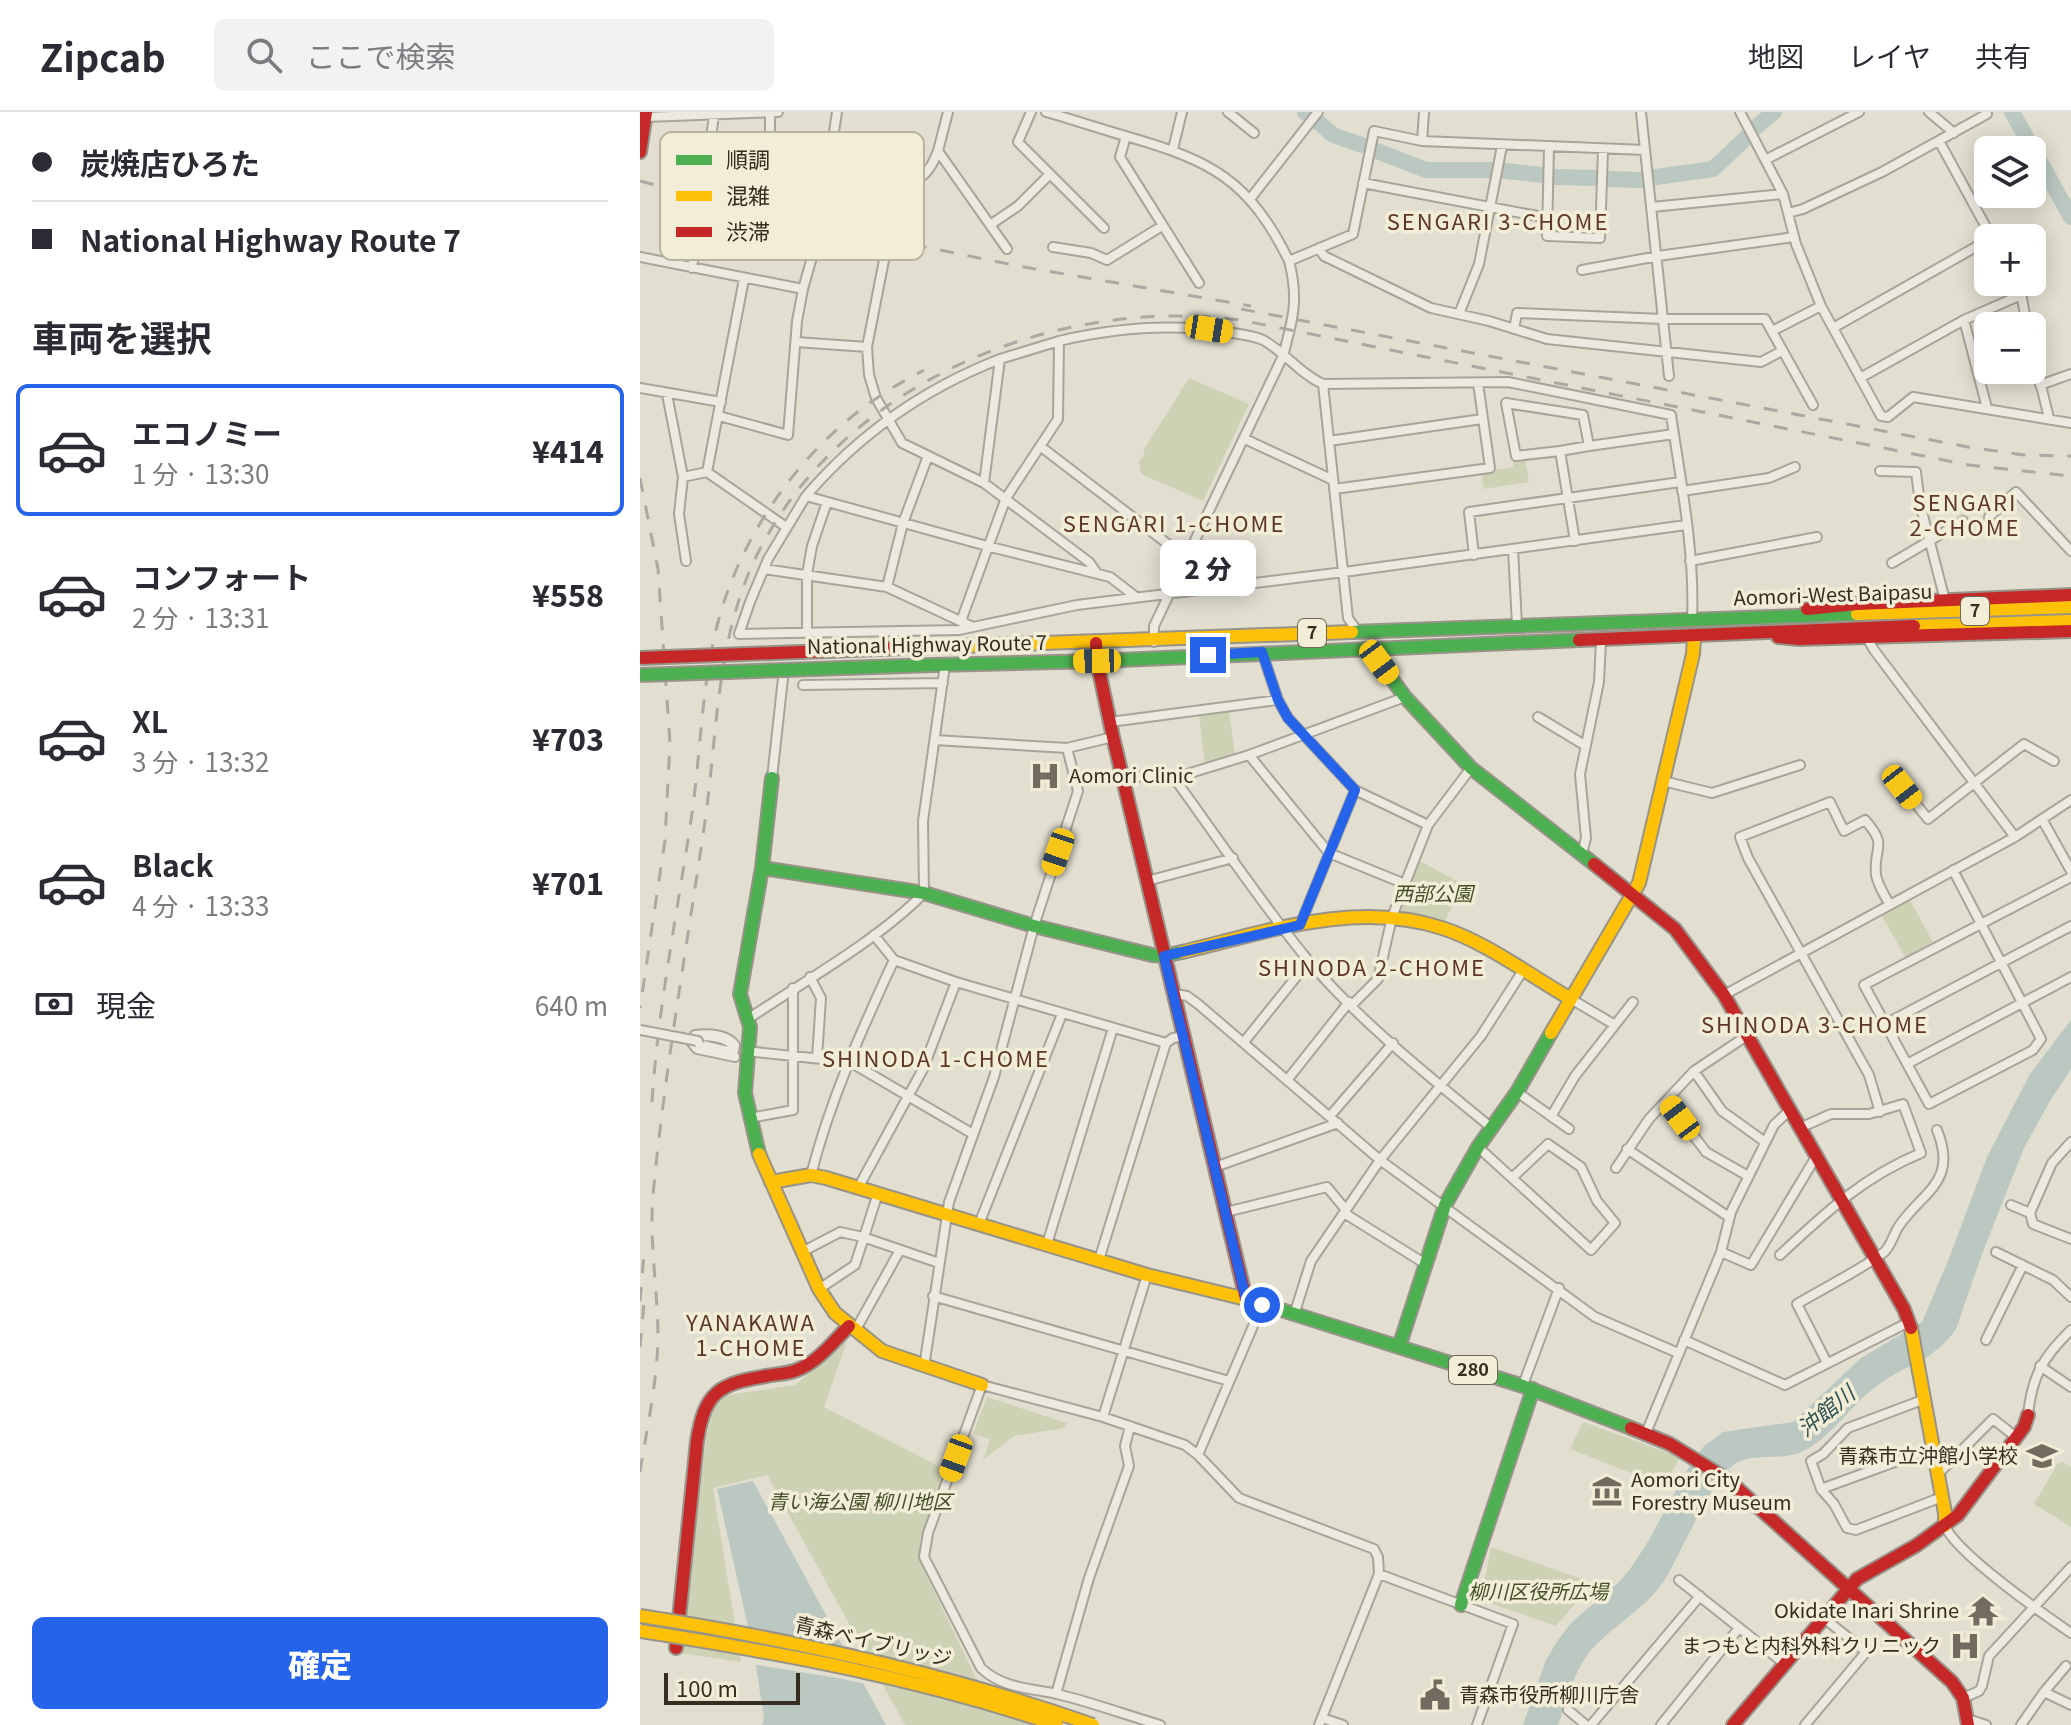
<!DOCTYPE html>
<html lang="ja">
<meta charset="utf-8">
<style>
:root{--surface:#fff;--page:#f2f2f3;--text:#2b2b33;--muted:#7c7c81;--line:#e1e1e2;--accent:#2563eb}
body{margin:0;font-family:Georgia,"Noto Sans JP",serif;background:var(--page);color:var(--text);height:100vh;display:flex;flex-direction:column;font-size:30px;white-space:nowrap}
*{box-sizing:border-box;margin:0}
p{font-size:26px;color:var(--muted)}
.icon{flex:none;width:44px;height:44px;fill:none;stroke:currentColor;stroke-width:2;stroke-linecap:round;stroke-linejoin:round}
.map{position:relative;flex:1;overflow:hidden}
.side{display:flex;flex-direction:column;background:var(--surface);width:640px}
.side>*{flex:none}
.banner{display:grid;align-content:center;height:176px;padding:0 32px;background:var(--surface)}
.tools{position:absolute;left:1334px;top:24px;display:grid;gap:16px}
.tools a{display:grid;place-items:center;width:72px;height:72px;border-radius:12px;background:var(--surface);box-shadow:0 4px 20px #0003;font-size:40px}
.scale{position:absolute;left:24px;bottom:20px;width:136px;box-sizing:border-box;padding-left:8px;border:4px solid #362d21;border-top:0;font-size:22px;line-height:28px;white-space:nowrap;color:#362d21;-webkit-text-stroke:6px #f2edd7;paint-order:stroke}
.end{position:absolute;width:36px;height:36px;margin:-18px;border:10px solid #2563eb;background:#fff;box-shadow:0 0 0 4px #fff}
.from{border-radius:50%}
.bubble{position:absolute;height:56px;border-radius:12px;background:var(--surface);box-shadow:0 4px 20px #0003;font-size:26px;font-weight:800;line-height:56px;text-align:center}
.car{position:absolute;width:24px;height:48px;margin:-24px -12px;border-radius:10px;box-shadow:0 0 6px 2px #0007;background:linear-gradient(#f5c518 24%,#345 0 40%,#f5c518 0 76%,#345 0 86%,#f5c518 0)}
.banner b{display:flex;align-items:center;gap:28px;height:76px;font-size:30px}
.banner b+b{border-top:2px solid var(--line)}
.banner i{width:20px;height:20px;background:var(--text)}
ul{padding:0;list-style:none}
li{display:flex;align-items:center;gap:24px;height:132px;margin:0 16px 12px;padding:0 16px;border:4px solid transparent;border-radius:12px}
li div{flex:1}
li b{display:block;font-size:30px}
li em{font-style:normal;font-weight:800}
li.current{border-color:var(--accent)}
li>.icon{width:72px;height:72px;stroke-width:1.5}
h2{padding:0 32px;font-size:36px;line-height:96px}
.pay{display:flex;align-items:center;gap:20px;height:88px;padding:0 32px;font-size:30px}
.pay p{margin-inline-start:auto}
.button{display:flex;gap:16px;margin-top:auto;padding:16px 32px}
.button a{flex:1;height:92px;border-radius:12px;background:var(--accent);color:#fff;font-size:32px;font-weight:800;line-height:92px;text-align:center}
header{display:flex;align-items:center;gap:48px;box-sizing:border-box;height:112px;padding:0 40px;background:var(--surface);border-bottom:2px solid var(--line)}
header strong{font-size:38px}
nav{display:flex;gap:44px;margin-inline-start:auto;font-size:28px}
.search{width:560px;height:72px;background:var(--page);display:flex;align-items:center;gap:20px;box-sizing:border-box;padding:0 28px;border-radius:12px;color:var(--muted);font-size:30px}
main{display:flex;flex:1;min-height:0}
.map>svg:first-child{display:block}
</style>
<header>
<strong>Zipcab</strong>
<div class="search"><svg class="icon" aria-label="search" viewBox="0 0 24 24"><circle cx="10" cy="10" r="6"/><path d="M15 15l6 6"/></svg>ここで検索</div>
<nav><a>地図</a><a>レイヤ</a><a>共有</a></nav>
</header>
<main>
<section class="side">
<div class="banner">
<b><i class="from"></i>炭焼店ひろた</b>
<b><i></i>National Highway Route 7</b>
</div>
<h2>車両を選択</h2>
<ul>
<li class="current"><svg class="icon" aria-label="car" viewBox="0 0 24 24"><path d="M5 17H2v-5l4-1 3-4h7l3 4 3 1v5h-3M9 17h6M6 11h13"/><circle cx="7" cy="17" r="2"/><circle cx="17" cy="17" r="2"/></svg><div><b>エコノミー</b><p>1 分 · 13:30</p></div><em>¥414</em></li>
<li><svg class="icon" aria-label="car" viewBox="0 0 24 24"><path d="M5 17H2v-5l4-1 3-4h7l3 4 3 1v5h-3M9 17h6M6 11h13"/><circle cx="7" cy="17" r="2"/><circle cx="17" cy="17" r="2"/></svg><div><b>コンフォート</b><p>2 分 · 13:31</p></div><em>¥558</em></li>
<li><svg class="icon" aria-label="car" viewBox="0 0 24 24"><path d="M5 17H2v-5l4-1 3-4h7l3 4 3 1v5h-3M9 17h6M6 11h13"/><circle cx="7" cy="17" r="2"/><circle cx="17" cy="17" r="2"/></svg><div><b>XL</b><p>3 分 · 13:32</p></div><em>¥703</em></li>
<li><svg class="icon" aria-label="car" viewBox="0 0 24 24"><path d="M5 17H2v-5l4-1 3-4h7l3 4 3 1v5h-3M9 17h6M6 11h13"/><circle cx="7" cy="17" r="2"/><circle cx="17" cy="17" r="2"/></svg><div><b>Black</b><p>4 分 · 13:33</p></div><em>¥701</em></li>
</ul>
<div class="pay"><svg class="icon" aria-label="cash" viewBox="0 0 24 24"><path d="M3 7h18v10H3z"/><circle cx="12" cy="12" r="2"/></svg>現金<p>640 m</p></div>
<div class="button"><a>確定</a></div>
</section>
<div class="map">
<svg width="1431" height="1613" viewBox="0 0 1431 1613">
<rect width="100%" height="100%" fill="#e2dfd1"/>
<!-- green -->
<path fill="#ced2b5" d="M549 266 609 292 563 389 501 362 499 349 505 342 503 339Z
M885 347 889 370 844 377 841 360 873 355V349Z
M589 599 595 643 565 652 559 603Z
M780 749 822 772 805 809 781 802 762 800 764 786Z
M1270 788 1293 830 1265 845 1242 804Z
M207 1229 184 1295 306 1358 280 1429V1450L336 1566 395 1613H265L127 1363 73 1376 101 1550 40 1541 66 1328 73 1294 81 1284 155 1273Z
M347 1285 427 1311 424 1316 374 1324 343 1348 350 1327 333 1322Z
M943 1310 1040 1345 1024 1374 930 1337Z
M1423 1350 1431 1355V1415L1394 1392 1418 1351Z
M851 1435 953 1471 916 1514 841 1488Z"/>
<!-- water -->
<path fill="#bac8c1" d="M1431 908V957L1410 989 1384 1036 1342 1142 1316 1217C1291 1252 1269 1250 1238 1273 1211 1292 1191 1327 1161 1340 1140 1349 1112 1341 1096 1351 1073 1365 1042 1438 1027 1464 1009 1495 976 1511 953 1536 934 1557 928 1587 918 1613H883L906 1548 918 1528 931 1511 980 1469 990 1457 1006 1433 1049 1355 1064 1334 1083 1320 1153 1310 1221 1246 1282 1210 1308 1149 1347 1045 1390 962Z
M113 1369 246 1613H122L124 1606 114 1541 77 1377Z"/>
<!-- pier -->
<path fill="#e2dfd1" d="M104 1516 208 1536 229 1573 203 1567 111 1552Z"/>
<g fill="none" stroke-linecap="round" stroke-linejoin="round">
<!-- river -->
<path stroke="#bac8c1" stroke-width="16" d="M665 0 669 2
M1372 0 1431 105
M678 10 693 23 722 33
M1115 16 1134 0
M737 39 786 58H852
M865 59 903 63
M915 65 956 66
M1016 65 1073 57 1107 25
M967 67 1002 68"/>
<!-- street casing -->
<g stroke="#a8a499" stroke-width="12">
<path id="street" d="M308 0 298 39 367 137
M391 0 378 30 464 116
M406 0C434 8 461 17 489 25 572 49 609 68 649 149L713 122 734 19 782 29 1005 38
M588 0 614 21
M1001 0 1029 264
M1100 0 1143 82 1156 132 1181 194 1241 304 1248 305 1273 285 1431 311
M1289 0 1314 21
M130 1V51
M74 3 64 79 181 105 197 0
M6 5 138 0
M486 24 480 45 559 171
M782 29 784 0
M1299 29 1352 126
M909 35 907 124 960 126 963 38
M533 37 542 0
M191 47 206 48 226 43 241 78C274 68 285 73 298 39
M1127 47 1219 0
M723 71 908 106
M241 78 248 111 259 115
M610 87 678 0
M51 95 61 99 52 156
M1012 95 1143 82
M1148 101 1163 97 1242 60 1347 2
M350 113 378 94 410 62
M413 135 451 141 467 148 522 114
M679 136 684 144 791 196 849 209 907 227 1121 250 1142 239
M246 138 227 235 229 263 236 286 262 331 344 371 449 450 457 461
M0 145 163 177 157 209 148 323 79 304
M942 158 1018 144 1154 125
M104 167 67 360 146 415
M1379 170 1387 214
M163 177 178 124
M819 202 839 152 862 34
M1324 208 1347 296
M1193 216 1348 128
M874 217 877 201 1023 207H1125L1173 293
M1132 219 1181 194
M419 229C475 216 529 211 586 220 598 222 612 223 623 228 645 240 660 262 683 272L708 506 718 520
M156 230 227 235
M1392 237 1409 306
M1220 266 1324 208 1381 183
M683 272 868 270 1031 303C1041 370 1055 440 1052 508
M1400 273 1431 262
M0 276 81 290
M27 282 43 365 67 360
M605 327 693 368
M689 329 842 307
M400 334 546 446
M949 334 1034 322
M920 339 949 334 943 303 866 291 876 344 920 339 935 429
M1240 359 1276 360 1280 392 1305 488
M43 365 39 402 46 449
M694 377 850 356 838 271
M1042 379 1129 366 1155 355
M166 384C220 321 283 277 360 247L344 371
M1349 405 1376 380 1431 439
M873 437 877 513
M834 443 829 400 1040 370
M1050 449 1177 425
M1252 451 1323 409
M124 457 247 475 333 515 437 493 704 460 1046 413
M247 475 263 411 288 344
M321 509 366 386 418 307 419 229 360 247
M333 515 319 518 99 522 110 490 128 447 166 384 347 434 470 465 496 485
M167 520V462L172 434 187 390
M1227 526 1234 538 1375 725
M514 530V514L643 244C653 207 659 187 649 149
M622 540 638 588 648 606 715 678 788 713
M163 573 303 571
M898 605 946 634
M470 610 638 588
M295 628 427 636 473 625
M609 643 689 741 765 772
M482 664 534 666 609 643 765 585
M132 666 144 557
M534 666C578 726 620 790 668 848 719 909 791 966 853 1017
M1023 669 1072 681 1160 653
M1262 675 1288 707 1384 632 1414 649
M1402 707 1431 759
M942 742 946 726 940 662 959 570 961 529
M1313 758 1401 927 1393 938 1289 992 1224 873 1431 765
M507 769 593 746
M660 813 715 678
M234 823 254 848 316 870 526 931
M170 865 181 886 177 946
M535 882 547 884 558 892 740 1048 955 1205 1038 1241
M1084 883 1375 725 1431 688
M931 887 975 913
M712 893 738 867 752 805 788 713 831 656
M108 907C164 869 237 829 284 781L283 709 305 553
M1245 912 1431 814
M604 930 669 849
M59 932 87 939 91 937 92 933C85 925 67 923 56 925L55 930 59 934 89 941 94 939 95 933C87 922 68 921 55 923L52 931 57 937 95 945
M106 939 210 950 333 1022
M1267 952 1431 865
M1054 959 1082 999 1125 1030
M648 967 709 890
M877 980 929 1017
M1027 988 1066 1040 1108 1064
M1240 1000 1229 963 1108 746 1100 725 1190 690 1204 719 1225 708C1249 735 1233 734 1236 763 1238 774 1245 784 1250 793
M912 1003 935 964 993 890
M690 1004 753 931
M110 1006 153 998V876
M1431 1030 1412 1051 1390 1101 1393 1112 1431 1127
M838 1035 951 1138 975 1111 957 1089 941 1055 908 1032 873 1065
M987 1037 1089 1105
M575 1055 698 1011
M976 1056 1009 1007 1054 959 1108 923
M171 1063C190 988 222 917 254 848
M218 1076 283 957 316 870
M1371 1093 1390 1101
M586 1100 687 1075 706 1098
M704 1101 784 1151
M339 1112 422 902
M407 1132 473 916
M162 1140 200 1120 223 1125 299 1151
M1081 1140 1111 1153 1177 1043
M1356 1140 1413 1168 1431 1185
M1140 1143C1185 1101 1223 1065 1281 1041L1263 992 1229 1002H1191L1162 1015
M459 1148 526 931 533 926 544 924
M179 1177 215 1153 238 1081
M293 1184 589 1269
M654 1203 671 1149 740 1048 841 924 882 860
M215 1219 260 1138
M1044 1228 1145 1273 1269 1210
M1346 1228 1383 1153
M1187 1251 1157 1192C1185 1175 1217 1160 1243 1141 1251 1135 1253 1123 1259 1114 1284 1078 1318 1070 1297 1018
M1400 1254 1431 1275
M284 1255 309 1090 354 965 394 814 438 679 427 636
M883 1273 919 1176
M1285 1287 1208 1316 1183 1342 1171 1349 1181 1377 1194 1392 1207 1416 1216 1418 1302 1385
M1388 1303C1392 1264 1403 1245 1431 1218
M463 1305 507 1163
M1006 1321 1081 1140 1091 1100 1134 1013 1151 997
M558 1343 622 1193
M1298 1362 1353 1307 1376 1325
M1181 1377 1293 1336
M1305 1414C1316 1441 1403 1502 1431 1521
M739 1462 873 1512 837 1613
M1039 1468 1145 1552
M1426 1554 1404 1580 1431 1593
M416 1582 449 1466 489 1354 485 1334 490 1314
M1323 1586 1339 1579 1342 1574 1349 1544 1431 1455
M928 1598 946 1613
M682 1606 703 1613
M1328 1607 1346 1613
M520 1613C486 1603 451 1590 417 1582 389 1576 362 1576 341 1556L284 1445 288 1421 342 1273 463 1305 545 1333 558 1343 599 1386 734 1437 738 1445 739 1462 679 1613
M951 1613 1060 1484
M1021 1613 1099 1516
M1165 1613 1226 1540 1184 1506
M1381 1613 1404 1580"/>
</g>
<!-- fast casing -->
<g stroke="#979389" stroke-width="16">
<path id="fast" d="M712 520 1217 502
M730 537 765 585 831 656 954 752
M294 553 457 549 939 528
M122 756 284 781 394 814 512 843 524 844 542 840
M119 1042 105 981 110 915 100 882 122 756 132 666
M613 1189 883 1274 991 1316
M759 1235 805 1093 838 1035 877 980 911 921
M821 1493 893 1277"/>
</g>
<!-- slow casing -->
<g stroke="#979389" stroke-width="16">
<path id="slow" d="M1217 502 1431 495
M1274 514 1431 509
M291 535 712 520
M542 840C626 820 716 788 802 816 848 831 889 863 931 887
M911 921 999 771 1053 542 1054 525
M119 1042 179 1177 195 1201 242 1239 342 1273
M131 1070 171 1063 186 1066 507 1163 606 1187
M1271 1216 1305 1401V1414"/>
</g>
<!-- jam casing -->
<g stroke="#979389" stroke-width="16">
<path id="jam" d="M0 40 6 0
M1167 497 1217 492 1431 483
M1138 525 1159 527 1431 519
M939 528 1274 514
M456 531 457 549 473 625 606 1187 613 1189
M954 752 1035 817 1084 883 1264 1197 1271 1216
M991 1316 1030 1332 1087 1367 1312 1570 1323 1586 1328 1613
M36 1536 57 1329C65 1280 78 1272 126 1264 136 1262 147 1262 157 1258 178 1250 193 1230 209 1214
M1093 1613 1217 1467 1277 1433 1318 1403 1384 1315 1388 1303"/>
</g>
<!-- street -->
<use href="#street" stroke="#ebe9e0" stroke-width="8"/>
<!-- fast -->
<use href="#fast" stroke="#4caf50" stroke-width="12"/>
<!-- slow -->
<use href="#slow" stroke="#ffc107" stroke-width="12"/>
<!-- jam -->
<use href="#jam" stroke="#c62828" stroke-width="12"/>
<!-- rail -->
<path stroke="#aba9a1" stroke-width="3" stroke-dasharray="14 14" stroke-linecap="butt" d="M0 69 134 104 378 154 611 194
M601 197 1328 335 1384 343 1431 344
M0 366 18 457 30 631 25 728 0 896
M12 990C18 896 37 802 51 708 60 648 61 586 74 527 94 432 157 340 237 286 252 275 268 267 284 258
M0 1189 4 1142
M0 1235 5 1180
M0 1360C7 1316 17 1271 18 1226 18 1178 9 1131 13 1083 25 955 48 829 66 702 77 619 77 536 110 458 190 275 411 183 600 208L1329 353 1431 364"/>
<!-- street-bridge casing -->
<g stroke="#a8a499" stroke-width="12" stroke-linecap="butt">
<path id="street-bridge" d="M0 918 58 929 59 932"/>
</g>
<!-- fast-bridge casing -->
<g stroke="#979389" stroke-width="16" stroke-linecap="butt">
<path id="fast-bridge" d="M0 563 294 553"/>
</g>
<!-- slow-bridge casing -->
<g stroke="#979389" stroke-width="16" stroke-linecap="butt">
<path id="slow-bridge" d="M0 1504C155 1528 305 1561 453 1613
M0 1519C142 1541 281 1567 417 1613"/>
</g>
<!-- jam-bridge casing -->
<g stroke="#979389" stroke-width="16" stroke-linecap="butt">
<path id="jam-bridge" d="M0 546 291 535"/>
</g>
<!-- street-bridge -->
<use href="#street-bridge" stroke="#ebe9e0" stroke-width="8"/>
<!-- fast-bridge -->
<use href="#fast-bridge" stroke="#4caf50" stroke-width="12"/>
<!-- slow-bridge -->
<use href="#slow-bridge" stroke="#ffc107" stroke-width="12"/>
<!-- jam-bridge -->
<use href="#jam-bridge" stroke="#c62828" stroke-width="12"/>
</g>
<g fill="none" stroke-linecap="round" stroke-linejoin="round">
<!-- route -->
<path stroke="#2563eb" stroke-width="10" d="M568 543 622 540 638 588 648 606 715 678 660 813 524 844 606 1187 622 1193"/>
</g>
<!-- icons -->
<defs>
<g id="hospital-bare" transform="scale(2.4)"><path d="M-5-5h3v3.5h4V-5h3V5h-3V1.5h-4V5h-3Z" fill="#726b5f" stroke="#f2edd7" stroke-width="2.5" paint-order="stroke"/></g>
<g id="school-bare" transform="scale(2.4)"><path d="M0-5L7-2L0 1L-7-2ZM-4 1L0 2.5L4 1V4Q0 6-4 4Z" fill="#726b5f" stroke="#f2edd7" stroke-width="2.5" paint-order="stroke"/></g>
<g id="museum-bare" transform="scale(2.4)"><path d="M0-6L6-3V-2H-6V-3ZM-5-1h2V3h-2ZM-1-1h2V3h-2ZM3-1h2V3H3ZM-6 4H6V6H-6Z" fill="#726b5f" stroke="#f2edd7" stroke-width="2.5" paint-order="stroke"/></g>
<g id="temple-bare" transform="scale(2.4)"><path d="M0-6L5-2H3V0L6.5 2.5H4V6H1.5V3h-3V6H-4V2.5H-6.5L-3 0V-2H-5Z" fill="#726b5f" stroke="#f2edd7" stroke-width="2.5" paint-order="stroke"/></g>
<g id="civic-bare" transform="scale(2.4)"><path d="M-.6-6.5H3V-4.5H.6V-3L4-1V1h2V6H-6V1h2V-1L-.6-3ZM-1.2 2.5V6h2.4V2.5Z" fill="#726b5f" stroke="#f2edd7" stroke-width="2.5" paint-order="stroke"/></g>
</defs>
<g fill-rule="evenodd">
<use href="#hospital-bare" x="405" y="664"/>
<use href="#school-bare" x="1402" y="1344"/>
<use href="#museum-bare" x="967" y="1379"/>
<use href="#temple-bare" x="1343" y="1499"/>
<use href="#hospital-bare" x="1325" y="1534"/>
<use href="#civic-bare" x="795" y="1583"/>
</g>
<g text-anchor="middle" stroke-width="7" stroke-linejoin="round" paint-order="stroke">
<!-- shield labels -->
<g fill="#f2edd7" stroke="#6e6758" stroke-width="2">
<rect x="1321" y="485" width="28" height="28" rx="6"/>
<rect x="658" y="507" width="28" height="28" rx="6"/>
<rect x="809" y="1244" width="48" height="28" rx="6"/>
</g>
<g font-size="18" font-weight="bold" fill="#362d21">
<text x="1335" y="505">7</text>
<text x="672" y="527">7</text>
<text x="833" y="1264">280</text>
</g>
<!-- street labels -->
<g font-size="20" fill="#362d21" stroke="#f2edd7">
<text transform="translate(1193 483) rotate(-2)" y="7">Aomori-West Baipasu</text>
<text transform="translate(287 533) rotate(-1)" y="7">National Highway Route 7</text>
<text transform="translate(233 1530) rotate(13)" y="7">青森ベイブリッジ</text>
</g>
<!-- poi labels -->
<g font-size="20" fill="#362d21" stroke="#f2edd7" text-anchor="start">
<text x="429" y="671">Aomori Clinic</text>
<text x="1378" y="1351" text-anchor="end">青森市立沖館小学校</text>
<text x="991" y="1375">Aomori City<tspan x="991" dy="23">Forestry Museum</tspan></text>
<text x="1319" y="1506" text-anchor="end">Okidate Inari Shrine</text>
<text x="1301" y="1541" text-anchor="end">まつもと内科外科クリニック</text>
<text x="819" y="1590">青森市役所柳川庁舎</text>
</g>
<!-- park labels -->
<g font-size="20" font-style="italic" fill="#43502a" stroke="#f2edd7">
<text x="793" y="789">西部公園</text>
<text x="220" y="1397">青い海公園 柳川地区</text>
<text x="898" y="1487">柳川区役所広場</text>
</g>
<!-- neighbourhood labels -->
<g font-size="22" letter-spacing="2" fill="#5e3726" stroke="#f2edd7">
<text x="858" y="118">SENGARI 3-CHOME</text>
<text x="1325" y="399">SENGARI<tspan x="1325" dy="25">2-CHOME</tspan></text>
<text x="534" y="420">SENGARI 1-CHOME</text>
<text x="732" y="864">SHINODA 2-CHOME</text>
<text x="1175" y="921">SHINODA 3-CHOME</text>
<text x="296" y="955">SHINODA 1-CHOME</text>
<text x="111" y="1219">YANAKAWA<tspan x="111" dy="25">1-CHOME</tspan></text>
</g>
<!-- water labels -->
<g font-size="22" font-style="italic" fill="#325354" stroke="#f2edd7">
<text transform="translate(1186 1299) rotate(-39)" y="8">沖館川</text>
</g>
</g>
<!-- legend -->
<rect x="20" y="20" width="264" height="128" rx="12" fill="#f2edd7" stroke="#bab3a0" stroke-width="2"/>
<rect x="36" y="43" width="36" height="10" fill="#4caf50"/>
<rect x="36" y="79" width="36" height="10" fill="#ffc107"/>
<rect x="36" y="115" width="36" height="10" fill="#c62828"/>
<g font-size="22" fill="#362d21">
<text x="86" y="56">順調</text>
<text x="86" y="92">混雑</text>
<text x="86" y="128">渋滞</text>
</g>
</svg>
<div class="tools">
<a><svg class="icon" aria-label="layers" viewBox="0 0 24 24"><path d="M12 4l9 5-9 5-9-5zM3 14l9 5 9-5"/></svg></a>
<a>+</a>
<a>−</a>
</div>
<div class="scale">100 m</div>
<i class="end from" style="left:622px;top:1193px"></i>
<i class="end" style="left:568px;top:543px"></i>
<div class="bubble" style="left:520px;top:428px;width:96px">2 分</div>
<i class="car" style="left:569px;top:217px;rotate:99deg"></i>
<i class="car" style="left:457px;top:549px;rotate:269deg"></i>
<i class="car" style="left:739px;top:550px;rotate:143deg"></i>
<i class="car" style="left:1262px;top:675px;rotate:142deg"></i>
<i class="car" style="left:418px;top:740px;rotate:199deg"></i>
<i class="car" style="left:1040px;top:1006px;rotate:323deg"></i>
<i class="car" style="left:316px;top:1346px;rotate:200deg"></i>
</div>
</main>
